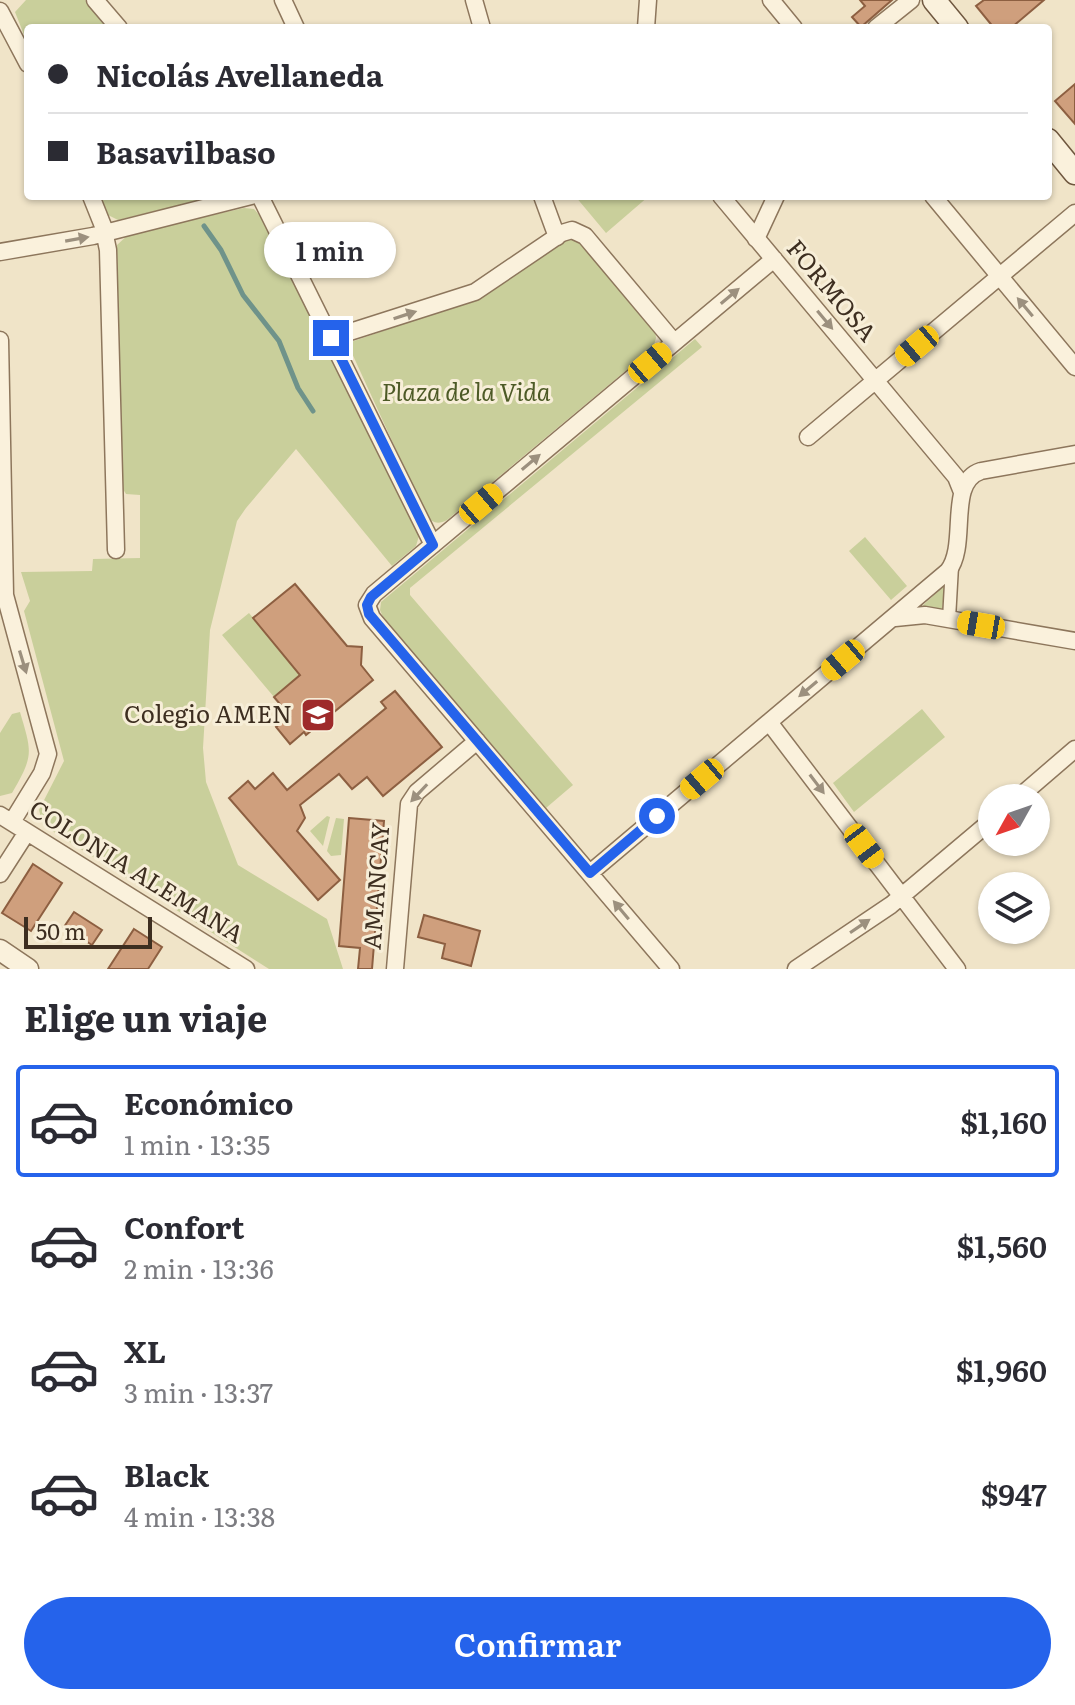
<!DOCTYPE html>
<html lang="es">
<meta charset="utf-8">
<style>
:root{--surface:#fff;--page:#f2f2f3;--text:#2b2b33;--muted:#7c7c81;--line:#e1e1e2;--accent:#2563eb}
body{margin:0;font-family:Literata,serif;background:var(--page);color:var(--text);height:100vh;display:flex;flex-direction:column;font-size:30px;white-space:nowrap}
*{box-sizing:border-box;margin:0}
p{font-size:26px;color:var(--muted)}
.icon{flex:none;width:44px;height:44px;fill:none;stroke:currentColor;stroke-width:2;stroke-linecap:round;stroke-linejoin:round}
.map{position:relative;height:969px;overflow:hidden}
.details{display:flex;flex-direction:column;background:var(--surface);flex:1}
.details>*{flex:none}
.hud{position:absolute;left:24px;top:24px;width:1028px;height:176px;border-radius:8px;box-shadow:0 2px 6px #0004;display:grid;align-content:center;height:176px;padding:0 24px;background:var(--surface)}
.needle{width:52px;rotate:230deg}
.tools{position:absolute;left:978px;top:784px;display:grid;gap:16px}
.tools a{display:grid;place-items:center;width:72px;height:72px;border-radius:50%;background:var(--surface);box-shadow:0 2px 6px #0004;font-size:40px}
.scale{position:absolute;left:24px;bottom:20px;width:128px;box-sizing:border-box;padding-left:8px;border:4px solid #3d2e20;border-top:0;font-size:22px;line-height:28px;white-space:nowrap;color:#3d2e20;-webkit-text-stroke:6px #f7eed8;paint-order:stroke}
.end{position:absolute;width:36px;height:36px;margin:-18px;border:10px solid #2563eb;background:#fff;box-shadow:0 0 0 4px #fff}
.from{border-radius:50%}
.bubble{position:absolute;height:56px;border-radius:28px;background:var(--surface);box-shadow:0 2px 6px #0004;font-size:26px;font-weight:600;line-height:56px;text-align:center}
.car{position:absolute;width:24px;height:48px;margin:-24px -12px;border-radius:10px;box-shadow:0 0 6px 2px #0007;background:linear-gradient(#f5c518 24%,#345 0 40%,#f5c518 0 76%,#345 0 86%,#f5c518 0)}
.hud b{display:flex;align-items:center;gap:28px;height:76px;font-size:30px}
.hud b+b{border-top:2px solid var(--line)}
.hud i{width:20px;height:20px;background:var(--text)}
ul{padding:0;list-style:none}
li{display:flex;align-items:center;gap:24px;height:112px;margin:0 16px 12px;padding:0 8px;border:4px solid transparent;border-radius:8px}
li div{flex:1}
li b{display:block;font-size:30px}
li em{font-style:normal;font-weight:600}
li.selected{border-color:var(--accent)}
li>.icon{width:72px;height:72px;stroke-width:1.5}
h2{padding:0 24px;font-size:36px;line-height:96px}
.button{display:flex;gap:16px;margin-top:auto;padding:16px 24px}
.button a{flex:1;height:92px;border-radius:48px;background:var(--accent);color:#fff;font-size:32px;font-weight:600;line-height:92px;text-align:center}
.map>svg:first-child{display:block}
</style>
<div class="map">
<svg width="1075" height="969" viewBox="0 0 1075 969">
<rect width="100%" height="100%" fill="#f0e4c8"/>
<!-- green -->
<path fill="#c9cf9b" d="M26 0H85L109 28H28V45L15 12Z
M99 196H216L118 220 108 215Z
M575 196H649L606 233Z
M244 208 254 209 261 217 419 536 416 546 392 566 296 449 246 508 237 521 210 630 203 748 206 782 238 865 327 919 343 969H269L43 825 39 810 64 761 24 611 30 601 21 572 92 571 93 559 140 558V495L126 494 121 486 117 245 129 234Z
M566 238H576L655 331 656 338 653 348 447 520C438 525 432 523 426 515L350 349 351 342 470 301Z
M695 339 702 347 410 588V595L573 785 546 808 383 617 380 610 381 602Z
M865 537 907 586 891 600 849 551Z
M943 587H945L942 609 938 610 921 607Z
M249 613 300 675 274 697 222 635Z
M922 709 945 737 854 812 833 783Z
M20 712C32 753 34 755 12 793L0 796V733L12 714Z
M327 816 330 817 323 846 310 831Z
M336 818 344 819 341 855 331 856 327 851Z"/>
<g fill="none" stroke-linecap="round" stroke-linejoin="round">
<!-- stream -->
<path stroke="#6f938a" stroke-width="5" d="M204 226 221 250 243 295 279 341 298 388 313 411"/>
</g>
<!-- building -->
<path fill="#cf9f7d" stroke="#8d5f41" stroke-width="2" d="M860 0H892L861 27 852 17 865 6Z
M984 0H1044L1011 28H994L976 6Z
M1075 84V124L1055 101Z
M295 584 347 646 362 647 361 665 373 680 306 735 304 732 290 744 276 727 290 716 274 697 300 675 253 618Z
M395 691 442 747 383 796 367 777 352 789 339 774 300 805 305 818 297 831 340 880 318 900 229 798 248 781 255 789 273 773 287 790 386 708 381 702Z
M349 818 384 821 372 969H358L360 948 339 946Z
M33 864 62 883 31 931 2 913Z
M74 912 102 930 92 945 64 927Z
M424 915 480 931 471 966 442 958 445 944 418 937Z
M134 929 162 947 148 969H108Z"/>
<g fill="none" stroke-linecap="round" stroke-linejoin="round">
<!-- pedestrian casing -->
<g stroke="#8d765c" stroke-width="15">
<path id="pedestrian" d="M949 619 952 566"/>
</g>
<!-- minor casing -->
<g stroke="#8d765c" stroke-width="19">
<path id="minor" d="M95 0 119 28
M283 0 296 28
M474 0 482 28
M771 0 794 28
M0 11 28 64
M646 28 648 0
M876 28 911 0
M91 196 103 226 108 250 116 550
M260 196 433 545
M542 196 557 237
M721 196 956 477 962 492
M933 196 1075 367
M756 239 776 196
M0 252 93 236 251 196
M331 338 475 292 562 233 572 230 585 236 674 342
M0 340 5 595 48 754 42 773 12 822
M808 437 1075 213
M895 618 925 615 1075 641
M769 722 957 969
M1018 798 1075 749
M0 815 246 969
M590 873 948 571C969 545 946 482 981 471L1075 454
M0 874 27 832
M395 969 409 804 417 792 477 741
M671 969 372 618 367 605 374 594 774 259
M796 969 891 905 992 820"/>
</g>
<!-- tertiary casing -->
<g stroke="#8d765c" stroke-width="23">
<path id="tertiary" d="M0 950 28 969"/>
</g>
<!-- secondary casing -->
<g stroke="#6f573f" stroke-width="25">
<path id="secondary" d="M934 0 957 28
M1048 140 1075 173"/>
</g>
<!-- pedestrian -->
<use href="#pedestrian" stroke="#faf1dc" stroke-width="12"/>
<!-- minor -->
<use href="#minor" stroke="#faf1dc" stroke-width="16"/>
<!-- tertiary -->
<use href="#tertiary" stroke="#faf1dc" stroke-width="20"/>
<!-- secondary -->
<use href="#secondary" stroke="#faf1dc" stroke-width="22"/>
</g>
<!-- one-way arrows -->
<defs><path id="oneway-solid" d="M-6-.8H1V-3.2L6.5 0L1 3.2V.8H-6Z" transform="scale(2)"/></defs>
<g fill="#9c907e">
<use href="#oneway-solid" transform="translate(77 239) rotate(-10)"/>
<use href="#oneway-solid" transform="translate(730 296) rotate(-40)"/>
<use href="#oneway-solid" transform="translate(1025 307) rotate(-130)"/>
<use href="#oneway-solid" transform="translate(405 315) rotate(-18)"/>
<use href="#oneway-solid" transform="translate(825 320) rotate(50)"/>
<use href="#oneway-solid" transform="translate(531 462) rotate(-40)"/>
<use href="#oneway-solid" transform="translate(23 662) rotate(73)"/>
<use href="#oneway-solid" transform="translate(808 689) rotate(140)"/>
<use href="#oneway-solid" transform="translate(817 784) rotate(53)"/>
<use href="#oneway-solid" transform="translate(419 793) rotate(133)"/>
<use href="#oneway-solid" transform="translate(621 910) rotate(-130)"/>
<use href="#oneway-solid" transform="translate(860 926) rotate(-34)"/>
</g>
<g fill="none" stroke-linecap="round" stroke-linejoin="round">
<!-- route -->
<path stroke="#2563eb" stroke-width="10" d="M331 338 433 545 371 597 367 605 369 614 590 873 657 816"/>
</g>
<!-- icons -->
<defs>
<g id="school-square" transform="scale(1.8)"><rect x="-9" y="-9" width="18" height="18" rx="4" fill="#9e2a2b" stroke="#f7eed8"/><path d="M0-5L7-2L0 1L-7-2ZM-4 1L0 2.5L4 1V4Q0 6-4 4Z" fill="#fff"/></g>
</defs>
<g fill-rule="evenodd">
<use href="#school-square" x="318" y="715"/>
</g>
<g text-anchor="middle" stroke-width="6" stroke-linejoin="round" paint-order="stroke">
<!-- street labels -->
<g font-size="24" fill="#3d2e20" stroke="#f7eed8">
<text transform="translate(831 291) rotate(50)" y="8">FORMOSA</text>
<text transform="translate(136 872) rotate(32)" y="8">COLONIA ALEMANA</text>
<text transform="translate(377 886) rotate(-86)" y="8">AMANCAY</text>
</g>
<!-- park labels -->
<g font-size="24" font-style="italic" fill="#4d5a26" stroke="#f7eed8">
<text x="466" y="401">Plaza de la Vida</text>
</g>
<!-- poi labels -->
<g font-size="24" fill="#3d2e20" stroke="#f7eed8" text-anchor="end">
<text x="292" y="723">Colegio AMEN</text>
</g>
</g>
</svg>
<div class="tools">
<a><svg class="needle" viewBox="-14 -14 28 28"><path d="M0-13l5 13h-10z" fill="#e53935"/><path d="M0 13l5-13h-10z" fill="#7c7c81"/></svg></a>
<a><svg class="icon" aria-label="layers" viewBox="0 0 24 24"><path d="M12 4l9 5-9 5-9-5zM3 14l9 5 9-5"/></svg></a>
</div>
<div class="scale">50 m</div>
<i class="end from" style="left:657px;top:816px"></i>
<i class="end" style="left:331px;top:338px"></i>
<div class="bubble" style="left:264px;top:222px;width:132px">1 min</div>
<i class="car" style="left:917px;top:346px;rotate:230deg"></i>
<i class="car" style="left:650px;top:363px;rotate:50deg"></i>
<i class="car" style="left:481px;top:504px;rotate:50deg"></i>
<i class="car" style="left:981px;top:625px;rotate:280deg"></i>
<i class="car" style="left:843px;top:660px;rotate:230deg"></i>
<i class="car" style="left:702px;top:779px;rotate:230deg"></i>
<i class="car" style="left:864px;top:846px;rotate:143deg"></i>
<div class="hud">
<b><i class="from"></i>Nicolás Avellaneda</b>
<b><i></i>Basavilbaso</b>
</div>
</div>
<section class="details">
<h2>Elige un viaje</h2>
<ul>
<li class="selected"><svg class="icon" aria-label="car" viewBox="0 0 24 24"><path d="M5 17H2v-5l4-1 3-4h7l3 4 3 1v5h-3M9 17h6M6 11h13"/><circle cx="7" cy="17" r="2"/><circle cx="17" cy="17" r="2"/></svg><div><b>Económico</b><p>1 min · 13:35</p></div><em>$1,160</em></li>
<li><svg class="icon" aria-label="car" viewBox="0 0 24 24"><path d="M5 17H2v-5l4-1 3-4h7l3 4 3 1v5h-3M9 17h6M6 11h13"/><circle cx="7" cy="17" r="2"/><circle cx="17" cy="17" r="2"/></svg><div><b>Confort</b><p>2 min · 13:36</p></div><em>$1,560</em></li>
<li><svg class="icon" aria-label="car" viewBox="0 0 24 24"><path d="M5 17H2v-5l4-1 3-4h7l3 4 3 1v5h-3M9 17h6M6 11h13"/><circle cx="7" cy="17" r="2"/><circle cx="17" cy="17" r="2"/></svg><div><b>XL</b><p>3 min · 13:37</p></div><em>$1,960</em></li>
<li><svg class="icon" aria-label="car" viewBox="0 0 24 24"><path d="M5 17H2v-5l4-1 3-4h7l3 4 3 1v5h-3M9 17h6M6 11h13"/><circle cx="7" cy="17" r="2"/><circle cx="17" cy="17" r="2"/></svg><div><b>Black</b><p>4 min · 13:38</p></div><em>$947</em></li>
</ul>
<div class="button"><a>Confirmar</a></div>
</section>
